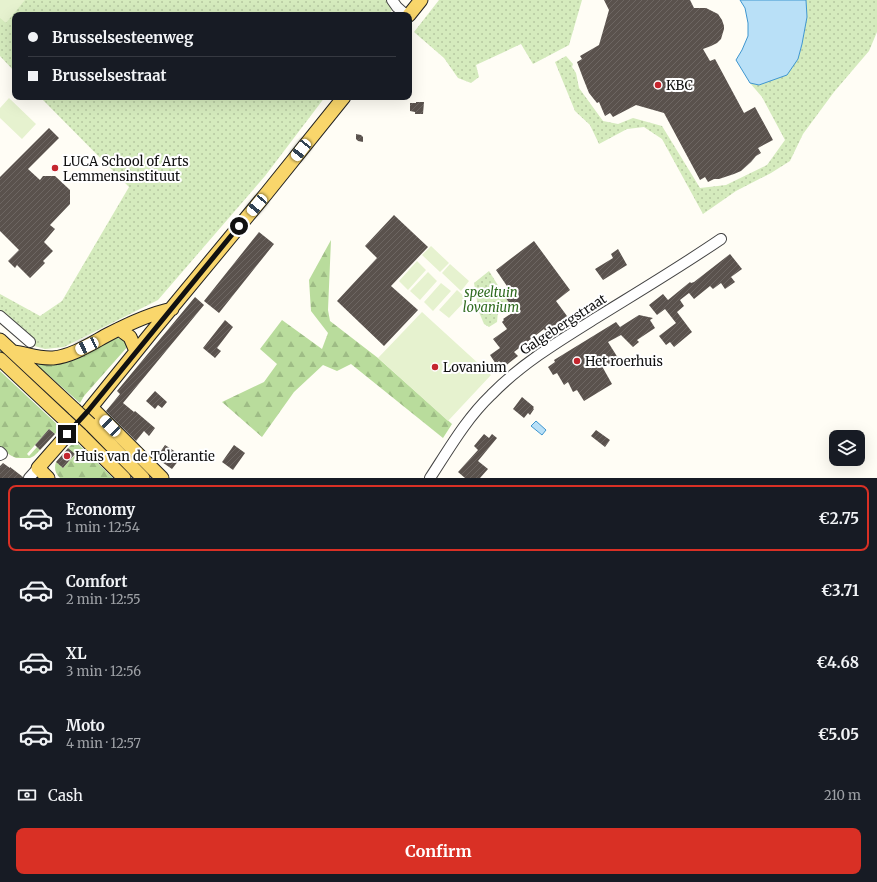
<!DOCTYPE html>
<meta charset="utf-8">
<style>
:root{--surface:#171b24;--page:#242831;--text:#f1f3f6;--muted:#9ea1a6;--line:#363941;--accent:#d93025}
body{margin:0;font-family:Merriweather,serif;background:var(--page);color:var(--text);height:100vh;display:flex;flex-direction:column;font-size:15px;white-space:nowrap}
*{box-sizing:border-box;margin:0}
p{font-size:13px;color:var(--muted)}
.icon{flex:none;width:22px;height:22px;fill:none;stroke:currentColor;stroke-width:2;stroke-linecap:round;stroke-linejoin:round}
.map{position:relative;height:478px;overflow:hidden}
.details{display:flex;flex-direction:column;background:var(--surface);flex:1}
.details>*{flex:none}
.hud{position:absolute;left:12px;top:12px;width:400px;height:88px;border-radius:8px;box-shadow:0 4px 16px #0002;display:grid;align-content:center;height:88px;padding:0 16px;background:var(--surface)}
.tools{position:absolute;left:829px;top:430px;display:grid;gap:8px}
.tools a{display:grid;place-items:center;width:36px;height:36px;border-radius:8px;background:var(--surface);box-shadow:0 4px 16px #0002;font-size:20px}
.end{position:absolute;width:18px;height:18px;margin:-9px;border:5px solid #111;background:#fff;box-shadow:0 0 0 2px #fff}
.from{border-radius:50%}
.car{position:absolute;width:12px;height:24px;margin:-12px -6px;border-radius:5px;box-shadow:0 0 3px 1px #0007;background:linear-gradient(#fff 24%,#345 0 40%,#fff 0 76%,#345 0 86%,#fff 0)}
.hud b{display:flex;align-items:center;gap:14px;height:38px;font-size:15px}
.hud b+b{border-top:1px solid var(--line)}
.hud i{width:10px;height:10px;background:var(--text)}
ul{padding:7px 0 0;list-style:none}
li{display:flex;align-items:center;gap:12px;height:66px;margin:0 8px 6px;padding:0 8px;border:2px solid transparent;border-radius:8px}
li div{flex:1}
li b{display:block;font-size:15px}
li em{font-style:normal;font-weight:700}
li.active{border-color:var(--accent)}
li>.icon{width:36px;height:36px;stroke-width:1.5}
.pay{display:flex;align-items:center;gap:10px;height:44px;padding:0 16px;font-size:15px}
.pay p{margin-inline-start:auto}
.button{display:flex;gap:8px;margin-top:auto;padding:8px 16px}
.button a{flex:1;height:46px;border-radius:8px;background:var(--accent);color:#fff;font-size:16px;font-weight:700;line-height:46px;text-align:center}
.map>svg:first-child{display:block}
</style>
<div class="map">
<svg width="877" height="478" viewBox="0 0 877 478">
<defs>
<pattern id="forest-firs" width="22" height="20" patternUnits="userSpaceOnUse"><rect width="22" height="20" fill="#b9dc9c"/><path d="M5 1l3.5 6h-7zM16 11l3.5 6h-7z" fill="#9ebc85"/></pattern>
<pattern id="park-dots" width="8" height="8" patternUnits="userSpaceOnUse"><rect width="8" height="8" fill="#d5ebbd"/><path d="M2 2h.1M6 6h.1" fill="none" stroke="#b6c8a1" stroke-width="1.8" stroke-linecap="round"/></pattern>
<pattern id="building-hatch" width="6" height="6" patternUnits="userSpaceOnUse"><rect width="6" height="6" fill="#5a524d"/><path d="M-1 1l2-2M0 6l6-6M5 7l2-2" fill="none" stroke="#6d6662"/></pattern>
</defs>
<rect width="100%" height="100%" fill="#fffdf5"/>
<!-- grass -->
<path fill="#d5ebbd" d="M0 348 69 412 67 415 0 352Z"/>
<!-- forest -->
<path fill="url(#forest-firs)" d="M331 240 328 310 330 321 378 358 452 424 443 438 351 364 337 371 323 365 294 392 262 437 222 402 264 382 277 364 260 349 282 320 322 349 328 333 311 311 309 280Z
M115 337 124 340 129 345 84 396 80 403 38 366 39 360Z
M0 371 60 427 55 434 49 429 27 454 29 456 37 447 40 450 34 456 30 458H16L10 455 0 447Z
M75 441 113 478H60C55 473 54 468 56 462L63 468 75 455 68 448Z"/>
<!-- park -->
<path fill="url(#park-dots)" d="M0 0H389L392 10 388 15H15V72L0 56Z
M439 0H582L569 45 533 64 521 44 476 65 479 77 471 83 458 78 444 58 414 32Z
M806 0H877V32L869 51 834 92 803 134 790 161 771 173 736 191 703 214 662 139 644 127 627 129 599 144 590 125 575 111 555 62 566 56 573 64 572 67 576 73 579 88 603 121 618 124 633 118 662 126 700 188 726 185 767 165 785 140 762 97 750 83 759 85 798 59 802 44 807 17Z
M40 97H325L265 176 158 300 64 347 45 349 31 345 20 339 0 323V294L40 316 62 301 129 187Z
M489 271 509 303 498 312 497 322 489 327 484 324 479 312 474 283Z"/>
<!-- pitch -->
<path fill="#e6f2cf" d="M0 0H25L6 23 0 18Z
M9 98 36 124 22 139 0 118V108Z
M431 246 449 263 440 272 422 255Z
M417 261 426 270 408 290 399 281Z
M450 264 469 281 461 291 442 273Z
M428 272 437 281 420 300 410 291Z
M441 283 451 291 433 311 424 302Z
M457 290 467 299 449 318 439 310Z
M422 312 491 375 448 421 378 358Z"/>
<!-- water -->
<path fill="#b9e0f7" stroke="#3f96cf" d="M740 0H806L807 17 802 44 798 59 787 75 759 85 750 83 736 60 742 50 748 36V23L745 8Z
M536 421 546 430 542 435 531 426Z"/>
<!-- building -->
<path fill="url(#building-hatch)" d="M604 0H690L694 8H706L718 14 722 20 724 26V29L721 39 717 43 711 46 703 49 710 61 715 59 744 113 755 107 773 140 758 148 761 153 756 156 751 162 741 171 734 174 719 179H714L708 182 705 177 700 180 664 113 636 105 613 117 610 113 605 116 599 102 597 103 589 93 583 78 577 62 582 59 580 56 599 45 609 10Z
M416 102H424L423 114H415V112L410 111V103H416Z
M49 128 59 138 28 169 40 180 43 176H55L70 190V204L50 225 55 229 44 242 53 251 43 261 45 263 30 278 17 265 15 268 8 261 19 250 0 231V177Z
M356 134 361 135 363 137V142L358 141 356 139Z
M394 215 428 247 391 286 418 310 384 346 337 301 377 258 365 246Z
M259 232 274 244 219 313 204 301Z
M534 241 570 290 556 301 567 316 546 332 544 329 514 352 518 356 504 367 499 361 496 364 490 355 500 348 493 339 507 329 502 322 504 320 503 319 515 311 503 294 509 289 496 270Z
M618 249 627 265 603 280 595 269 613 258 611 254Z
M730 254 742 269 731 277 735 282 725 289 721 283 713 289 710 286 694 299 689 293 680 300 684 306 677 312 692 332 674 347 670 342 666 345 659 336 676 323 665 309 657 315 649 305 663 294 668 300 690 282 691 283 694 282Z
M195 297 204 305 123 403 134 412 135 411 155 428 149 436 144 431 136 441 106 411 120 394 117 391Z
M639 315 653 318 650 320 655 328 637 340 639 342 633 347 621 335 608 342 618 358 603 368 612 384 584 401 577 390 573 392 568 382 564 385 557 373 553 375 548 367 555 362 554 360 616 322 620 327Z
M225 320 233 327 217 348 221 351 215 358 203 348Z
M155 391 167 402 162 408 158 405 155 409 146 401Z
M522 397 534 407 533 408 534 409 530 415 528 413 524 418 513 409Z
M49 429 55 434 40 450 35 445Z
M596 430 610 440 605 447 591 436Z
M484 434 489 438 492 434 497 438 478 461 488 469 480 478H465L458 472 478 450 474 446Z
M165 445 182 456 172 469 156 458Z
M234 445 245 453 233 470 222 462Z
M68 448 75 454 63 468 56 462Z
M3 463 10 468V467L23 477V478H0V466Z"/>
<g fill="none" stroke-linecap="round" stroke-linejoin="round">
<!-- minor casing -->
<g stroke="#444" stroke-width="12">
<path id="minor" d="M392 0 397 7 406 15
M0 316 30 342
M0 452 2 454 0 455
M29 478 38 468
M430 478C449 449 466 419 491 395 521 364 559 341 596 318 638 292 680 267 721 239"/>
</g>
<!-- major casing -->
<g stroke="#222" stroke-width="15">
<path id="major" d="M409 15 421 0
M119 329 130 337 136 351
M0 340 75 410
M14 352C27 354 40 359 53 358 73 356 92 343 109 334 130 323 149 314 172 309
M0 359 66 421
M91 407 162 478
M90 424 143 478
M81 435 124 478
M48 478 38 468 88 411 151 333 266 194 344 97"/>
</g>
<!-- minor -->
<use href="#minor" stroke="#fff" stroke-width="10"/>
<!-- major -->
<use href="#major" stroke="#f9d66b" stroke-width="13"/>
<!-- major-bridge casing -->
<g stroke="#222" stroke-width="15" stroke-linecap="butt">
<path id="major-bridge" d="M75 410 90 424
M66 421 81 435"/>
</g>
<!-- major-bridge -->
<use href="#major-bridge" stroke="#f9d66b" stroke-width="13"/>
</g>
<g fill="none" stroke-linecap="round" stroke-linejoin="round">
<!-- route -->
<path stroke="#111" stroke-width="5" d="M67 434 88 411 239 226"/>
</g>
<!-- markers -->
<g fill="#c4262e" stroke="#fff" stroke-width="1.5">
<circle cx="658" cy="85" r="4"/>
<circle cx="55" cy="168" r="4"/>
<circle cx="577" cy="361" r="4"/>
<circle cx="435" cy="367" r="4"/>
<circle cx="67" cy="456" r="4"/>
</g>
<g text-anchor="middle" stroke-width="4" stroke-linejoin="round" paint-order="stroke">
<!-- poi labels -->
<g font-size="13" fill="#111" stroke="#fff" text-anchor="start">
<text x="666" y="90">KBC</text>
<text x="63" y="166">LUCA School of Arts<tspan x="63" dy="15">Lemmensinstituut</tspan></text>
<text x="585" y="366">Het roerhuis</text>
<text x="443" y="372">Lovanium</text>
<text x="75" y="461">Huis van de Tolerantie</text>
</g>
<!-- park labels -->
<g font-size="13" font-style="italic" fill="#2f6b1f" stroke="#fff">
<text x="491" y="297">speeltuin<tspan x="491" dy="15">lovanium</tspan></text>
</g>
<!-- street labels -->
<g font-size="13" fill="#111" stroke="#fff">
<text transform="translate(563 324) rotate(-33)" y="5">Galgebergstraat</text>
</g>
</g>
</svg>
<div class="tools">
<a><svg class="icon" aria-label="layers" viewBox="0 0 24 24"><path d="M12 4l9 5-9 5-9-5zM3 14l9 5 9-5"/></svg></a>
</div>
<i class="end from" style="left:239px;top:226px"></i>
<i class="end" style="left:67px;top:434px"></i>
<i class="car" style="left:301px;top:150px;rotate:218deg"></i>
<i class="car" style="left:257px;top:205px;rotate:220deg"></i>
<i class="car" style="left:87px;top:346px;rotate:245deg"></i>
<i class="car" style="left:110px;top:426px;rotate:315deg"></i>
<div class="hud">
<b><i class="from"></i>Brusselsesteenweg</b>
<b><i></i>Brusselsestraat</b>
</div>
</div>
<section class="details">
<ul>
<li class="active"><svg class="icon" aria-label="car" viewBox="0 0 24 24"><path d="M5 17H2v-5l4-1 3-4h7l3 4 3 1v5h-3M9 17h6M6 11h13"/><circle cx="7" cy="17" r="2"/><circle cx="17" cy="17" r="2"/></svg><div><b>Economy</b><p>1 min · 12:54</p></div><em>€2.75</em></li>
<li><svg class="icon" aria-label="car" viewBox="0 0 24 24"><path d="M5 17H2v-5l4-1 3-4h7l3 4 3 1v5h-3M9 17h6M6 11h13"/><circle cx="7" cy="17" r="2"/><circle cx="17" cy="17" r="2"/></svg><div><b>Comfort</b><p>2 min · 12:55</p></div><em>€3.71</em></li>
<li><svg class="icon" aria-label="car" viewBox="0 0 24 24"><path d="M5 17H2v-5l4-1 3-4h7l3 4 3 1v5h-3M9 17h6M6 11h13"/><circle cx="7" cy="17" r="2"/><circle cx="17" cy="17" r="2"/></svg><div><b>XL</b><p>3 min · 12:56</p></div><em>€4.68</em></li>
<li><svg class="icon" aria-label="car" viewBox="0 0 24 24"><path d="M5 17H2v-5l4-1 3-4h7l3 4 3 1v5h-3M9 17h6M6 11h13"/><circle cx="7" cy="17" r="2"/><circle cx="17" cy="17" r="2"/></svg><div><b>Moto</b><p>4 min · 12:57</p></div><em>€5.05</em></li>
</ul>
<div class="pay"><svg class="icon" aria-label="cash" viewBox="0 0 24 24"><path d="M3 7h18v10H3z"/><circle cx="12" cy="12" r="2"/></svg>Cash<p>210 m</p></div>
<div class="button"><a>Confirm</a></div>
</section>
